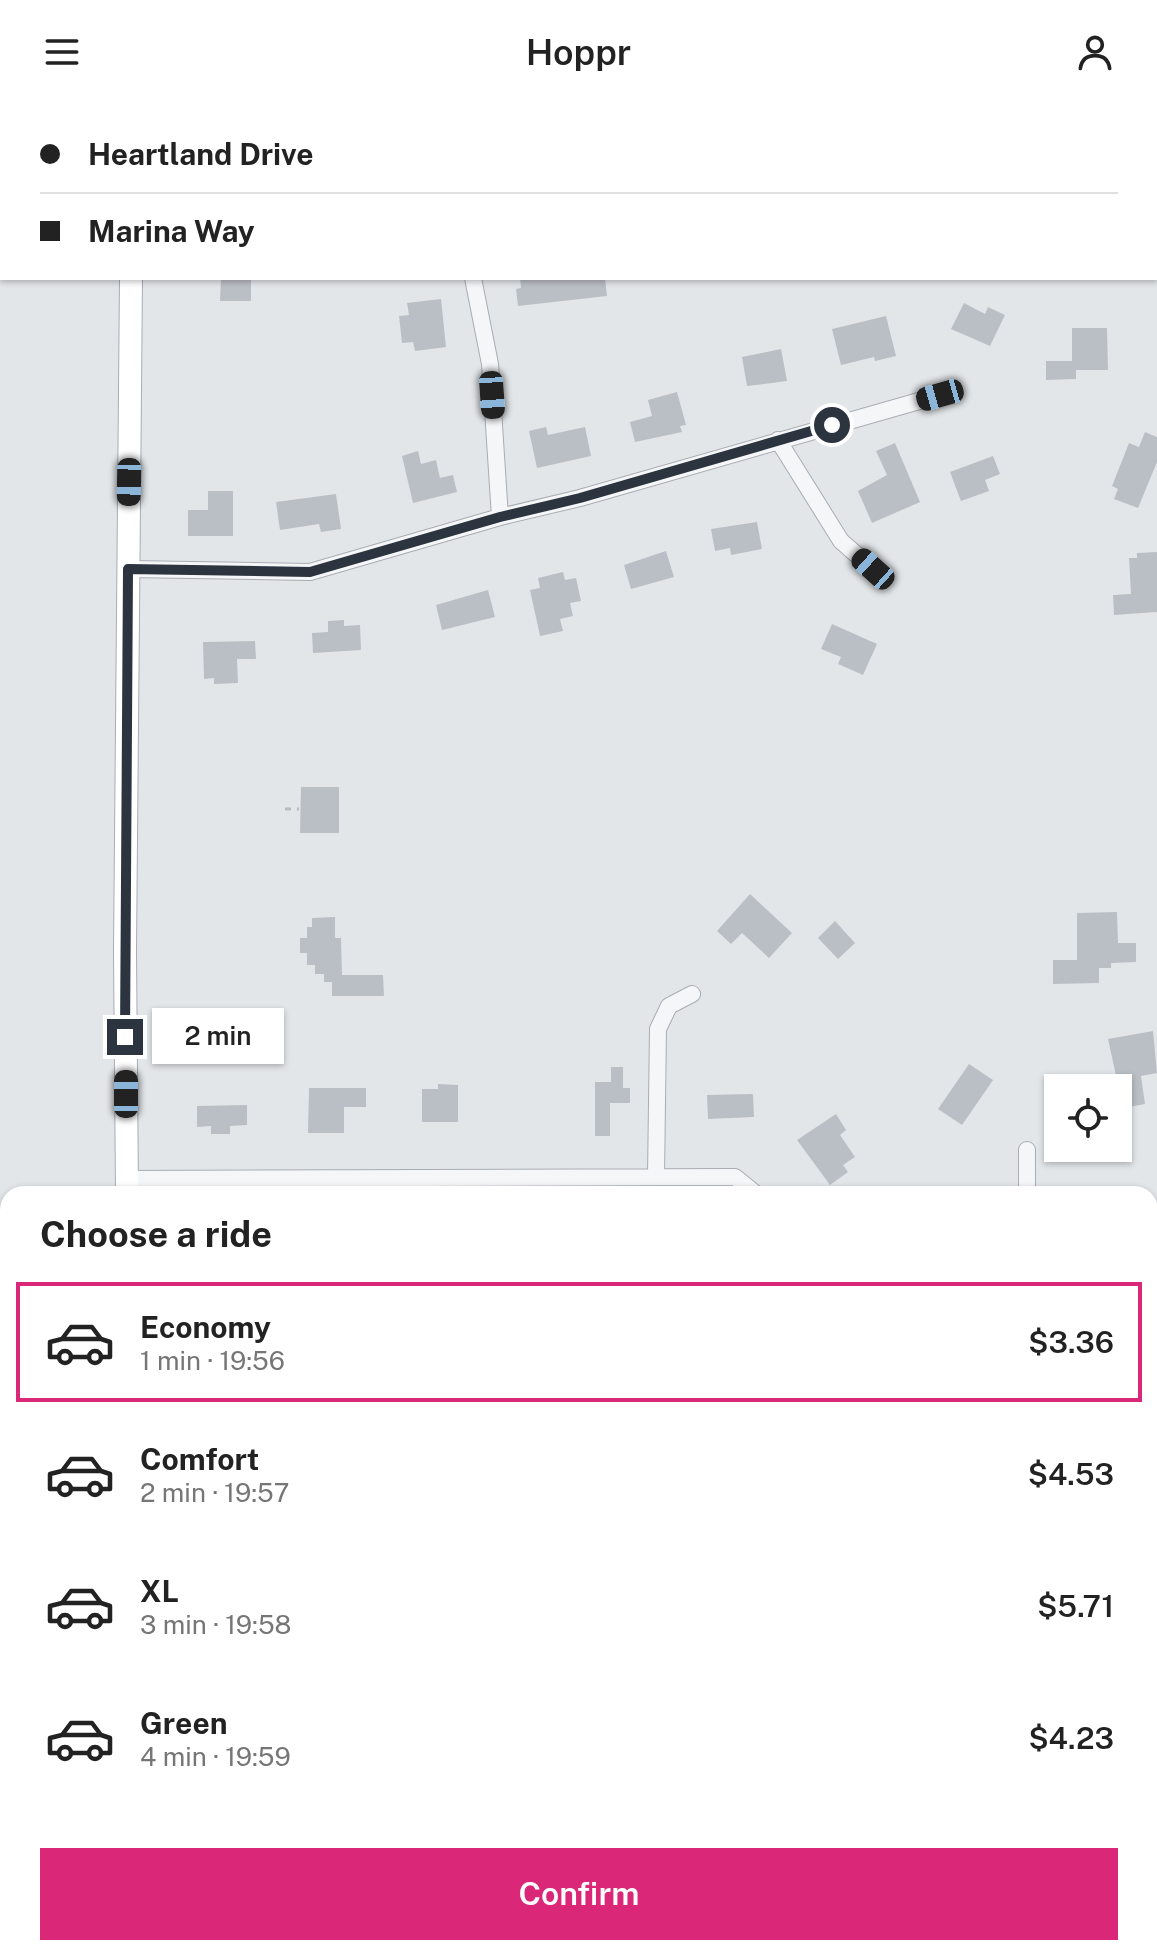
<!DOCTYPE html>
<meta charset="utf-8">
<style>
:root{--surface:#fff;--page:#f6f6f6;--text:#222;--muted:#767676;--line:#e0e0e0;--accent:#db2777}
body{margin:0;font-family:"Public Sans",sans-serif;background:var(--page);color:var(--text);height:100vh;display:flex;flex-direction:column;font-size:30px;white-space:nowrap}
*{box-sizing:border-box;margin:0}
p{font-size:26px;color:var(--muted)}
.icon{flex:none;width:44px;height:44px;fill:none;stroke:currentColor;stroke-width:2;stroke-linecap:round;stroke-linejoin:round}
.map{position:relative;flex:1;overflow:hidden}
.details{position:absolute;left:0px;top:1082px;width:1158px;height:770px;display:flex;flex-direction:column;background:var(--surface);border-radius:24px 24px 0 0;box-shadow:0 2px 6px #0004}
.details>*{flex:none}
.top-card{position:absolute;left:0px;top:0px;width:1158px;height:176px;box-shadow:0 2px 6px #0004;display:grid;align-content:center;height:176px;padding:0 40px;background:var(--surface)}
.tools{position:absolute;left:1044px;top:970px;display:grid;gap:16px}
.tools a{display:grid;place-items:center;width:88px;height:88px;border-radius:0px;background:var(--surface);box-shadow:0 2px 6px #0004;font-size:40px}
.end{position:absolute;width:36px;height:36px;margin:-18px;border:10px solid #2c3440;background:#fff;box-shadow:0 0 0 4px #fff}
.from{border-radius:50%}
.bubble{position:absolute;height:56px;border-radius:0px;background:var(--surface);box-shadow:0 2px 6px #0004;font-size:26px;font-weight:600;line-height:56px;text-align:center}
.car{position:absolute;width:24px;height:48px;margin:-24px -12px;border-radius:10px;box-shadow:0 0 6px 2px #0007;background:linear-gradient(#222 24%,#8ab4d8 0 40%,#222 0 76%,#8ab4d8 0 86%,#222 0)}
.top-card b{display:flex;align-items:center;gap:28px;height:76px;font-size:30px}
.top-card b+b{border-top:2px solid var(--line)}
.top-card i{width:20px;height:20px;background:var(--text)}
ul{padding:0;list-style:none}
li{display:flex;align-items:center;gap:24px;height:120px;margin:0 16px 12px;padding:0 24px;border:4px solid transparent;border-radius:0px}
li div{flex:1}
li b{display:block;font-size:30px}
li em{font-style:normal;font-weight:600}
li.selected{border-color:var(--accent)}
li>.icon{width:72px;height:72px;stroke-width:1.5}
h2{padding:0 40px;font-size:36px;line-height:96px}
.button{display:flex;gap:16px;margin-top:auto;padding:16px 40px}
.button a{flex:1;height:92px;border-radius:0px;background:var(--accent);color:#fff;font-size:32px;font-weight:600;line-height:92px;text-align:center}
header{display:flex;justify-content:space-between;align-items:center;height:104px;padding:0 40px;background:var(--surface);font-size:36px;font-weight:600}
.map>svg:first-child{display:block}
</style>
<header><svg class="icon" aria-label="menu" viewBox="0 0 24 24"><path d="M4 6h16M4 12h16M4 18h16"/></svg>Hoppr<svg class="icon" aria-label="person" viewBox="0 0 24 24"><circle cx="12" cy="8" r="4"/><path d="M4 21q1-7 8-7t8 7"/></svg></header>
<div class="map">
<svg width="1157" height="1851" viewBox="0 0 1157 1851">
<rect width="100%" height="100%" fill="#e3e6e9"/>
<!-- building -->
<path fill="#babfc6" d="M221 174H251V197H220Z
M520 174H558V176L605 174 607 192 518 202 516 185 521 184Z
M441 195 446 243 415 247 413 238 402 239 399 212 409 211 407 199Z
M964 199 985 210 988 203 1005 211 990 242 951 225Z
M886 212 896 252 875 257 874 253 841 261 832 225Z
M1072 224H1107L1108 266H1076V275L1046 276V257H1072Z
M781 245 787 277 747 282 742 253Z
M677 288 686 321 680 322 682 328 635 338 630 318 652 312 648 296Z
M546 323 548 331 585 323 591 352 537 364 529 327Z
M1145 328 1157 333V358L1138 404 1114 395 1118 385 1112 382 1129 339 1139 343Z
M895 339 920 398 872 419 858 387 887 371 876 347Z
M418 347 421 360 436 356 440 374 453 371 457 388 413 399 402 352Z
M993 352 1000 370 985 376 989 387 961 397 950 368Z
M208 387H233V432H188V406H208Z
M336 390 341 425 321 428 319 420 280 426 276 398Z
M757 418 762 445 731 451 730 444 715 447 711 425Z
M666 447 674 473 631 485 624 461Z
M1157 448V508L1114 511 1113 491 1131 490 1129 454H1137V449Z
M563 468 565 476 576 474 581 497 570 499 573 512 560 515 563 527 540 532 530 486 540 484 538 474Z
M488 486 495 513 442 526 436 501Z
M344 516V522L360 521 361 546 313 549 312 529 328 528V517Z
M832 520 877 540 863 571 838 560 841 553 821 545Z
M255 537 256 555H237L238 579 214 580V574L204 575 203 538Z
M301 683H339V729H300Z
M750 790 792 829 769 854 742 829 731 840 717 827Z
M1117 808 1118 839H1136V858L1111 859V864H1099V879L1053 880V856H1077V809Z
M335 813V834H341L342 871H383L384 892H332V878H324V870H315V861H307V849H300V834H307V823H312V814Z
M835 817 855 839 838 855 818 834Z
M1153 927 1157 969 1141 972 1145 1000 1123 1004 1108 935Z
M969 960 993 976 962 1021 938 1005Z
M611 963H623V984H630V999H610V1032H595V978H611Z
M438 980 458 981V1018H422V985H438Z
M309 984H366V1003H344V1029H308Z
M753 990 754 1013 708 1015 707 991Z
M247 1001V1021L230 1022V1030H211V1022L197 1023V1002Z
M836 1010 846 1026 840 1031 855 1053 843 1061 848 1068 830 1081 797 1036Z"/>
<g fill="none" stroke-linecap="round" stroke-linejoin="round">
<!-- street casing -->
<g stroke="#a8adb3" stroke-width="18">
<path id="street" d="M440 0 441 2
M692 0 693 2
M473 174 490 260 500 413
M778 336 841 437 873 465
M128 465 310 468 500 413 580 394 940 291
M1027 1046V1090
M656 1072 658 925 669 902 692 890
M126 1075 735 1073 756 1090
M818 1844H832"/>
</g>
<!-- secondary casing -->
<g stroke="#a8adb3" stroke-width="24">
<path id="secondary" d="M133 2V0
M127 1090 125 847 131 174
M1150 1597 1157 1594
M0 1797 8 1796"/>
</g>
<!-- path -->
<path stroke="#b9bcc1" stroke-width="3" stroke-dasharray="6 6" stroke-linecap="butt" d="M285 705H299"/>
<!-- street -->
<use href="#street" stroke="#f5f6f8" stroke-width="16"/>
<!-- secondary -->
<use href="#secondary" stroke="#fff" stroke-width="22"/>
</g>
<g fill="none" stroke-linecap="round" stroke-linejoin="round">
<!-- route -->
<path stroke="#2c3440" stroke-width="10" d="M125 933 128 465 310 468 500 413 580 394 832 321"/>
</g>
</svg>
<div class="tools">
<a><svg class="icon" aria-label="locate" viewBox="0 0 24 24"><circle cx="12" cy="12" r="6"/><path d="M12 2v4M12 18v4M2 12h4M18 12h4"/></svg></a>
</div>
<i class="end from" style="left:832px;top:321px"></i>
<i class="end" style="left:125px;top:933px"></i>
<div class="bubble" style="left:152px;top:904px;width:132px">2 min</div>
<i class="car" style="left:492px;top:291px;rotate:176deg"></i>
<i class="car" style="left:940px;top:291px;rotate:254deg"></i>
<i class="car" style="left:129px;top:378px;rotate:181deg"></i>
<i class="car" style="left:873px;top:465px;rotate:312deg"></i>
<i class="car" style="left:126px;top:990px;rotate:0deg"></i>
<div class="top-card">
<b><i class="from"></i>Heartland Drive</b>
<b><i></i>Marina Way</b>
</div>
<section class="details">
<h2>Choose a ride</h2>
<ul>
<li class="selected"><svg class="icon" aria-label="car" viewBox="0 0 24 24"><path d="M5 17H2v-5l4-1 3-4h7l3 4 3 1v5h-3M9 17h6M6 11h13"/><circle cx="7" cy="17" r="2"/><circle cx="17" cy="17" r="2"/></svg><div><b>Economy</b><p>1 min · 19:56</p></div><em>$3.36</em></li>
<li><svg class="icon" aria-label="car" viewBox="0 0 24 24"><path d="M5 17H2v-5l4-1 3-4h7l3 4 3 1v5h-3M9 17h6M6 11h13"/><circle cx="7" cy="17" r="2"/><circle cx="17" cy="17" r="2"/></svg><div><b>Comfort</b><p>2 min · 19:57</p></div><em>$4.53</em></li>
<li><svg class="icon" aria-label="car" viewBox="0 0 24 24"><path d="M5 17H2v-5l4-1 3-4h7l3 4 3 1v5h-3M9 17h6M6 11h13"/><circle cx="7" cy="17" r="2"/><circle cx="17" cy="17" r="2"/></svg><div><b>XL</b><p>3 min · 19:58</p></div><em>$5.71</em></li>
<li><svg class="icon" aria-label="car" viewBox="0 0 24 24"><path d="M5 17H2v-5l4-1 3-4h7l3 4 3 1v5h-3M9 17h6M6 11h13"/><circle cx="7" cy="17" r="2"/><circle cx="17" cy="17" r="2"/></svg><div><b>Green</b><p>4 min · 19:59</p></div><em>$4.23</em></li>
</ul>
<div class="button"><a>Confirm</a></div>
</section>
</div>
